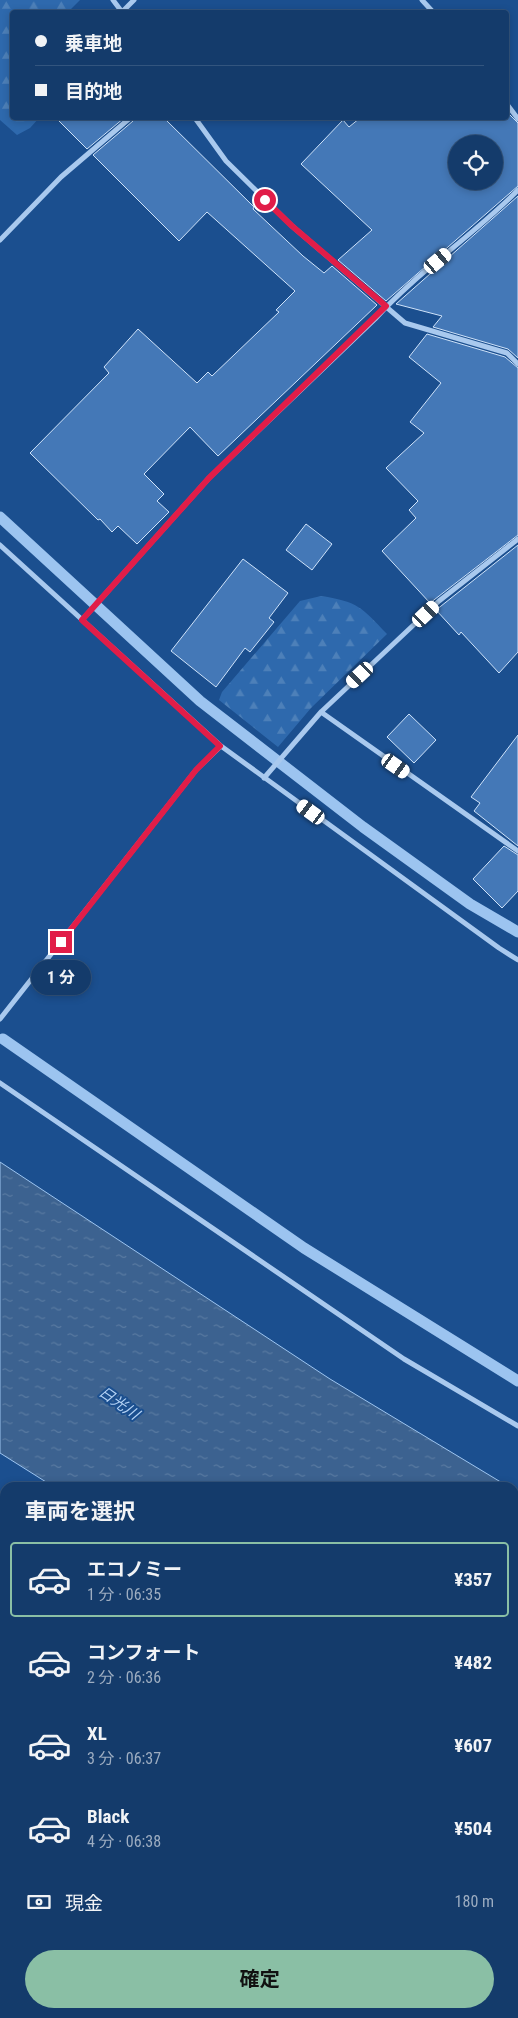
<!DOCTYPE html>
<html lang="ja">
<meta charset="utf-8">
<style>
:root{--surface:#143b6b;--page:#1d4271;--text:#f1f3f6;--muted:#9dadc1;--line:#33557e;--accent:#8abfa5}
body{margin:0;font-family:"Roboto Condensed","Noto Sans JP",sans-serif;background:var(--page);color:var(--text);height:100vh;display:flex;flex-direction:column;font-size:19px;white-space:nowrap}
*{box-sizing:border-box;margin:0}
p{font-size:16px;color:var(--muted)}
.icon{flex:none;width:28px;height:28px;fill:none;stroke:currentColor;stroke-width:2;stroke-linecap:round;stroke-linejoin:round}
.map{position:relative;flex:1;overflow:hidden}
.sheet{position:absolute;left:0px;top:1482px;width:519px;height:536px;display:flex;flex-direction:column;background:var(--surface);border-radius:15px 15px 0 0;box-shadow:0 2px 8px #0003,0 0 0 1px var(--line)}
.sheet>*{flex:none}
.top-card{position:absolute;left:10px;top:10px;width:499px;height:110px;border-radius:5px;box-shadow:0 2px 8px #0003,0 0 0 1px var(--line);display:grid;align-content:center;height:110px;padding:0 25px;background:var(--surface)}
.controls{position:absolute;left:448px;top:135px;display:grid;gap:10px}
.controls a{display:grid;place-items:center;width:55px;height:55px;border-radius:50%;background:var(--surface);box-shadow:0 2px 8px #0003,0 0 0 1px var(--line);font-size:25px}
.end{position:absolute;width:22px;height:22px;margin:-11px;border:6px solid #e11d48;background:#fff;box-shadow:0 0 0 2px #fff}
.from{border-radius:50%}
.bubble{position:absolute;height:35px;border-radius:18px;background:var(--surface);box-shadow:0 2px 8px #0003,0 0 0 1px var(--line);font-size:16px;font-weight:700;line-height:35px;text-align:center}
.car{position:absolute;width:15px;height:30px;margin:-15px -8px;border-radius:6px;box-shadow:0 0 4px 1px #0007;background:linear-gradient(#fff 24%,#345 0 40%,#fff 0 76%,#345 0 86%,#fff 0)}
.top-card b{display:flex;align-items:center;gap:18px;height:48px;font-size:19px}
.top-card b+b{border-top:1px solid var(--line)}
.top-card i{width:12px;height:12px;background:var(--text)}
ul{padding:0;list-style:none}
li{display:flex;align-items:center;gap:15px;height:75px;margin:0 10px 8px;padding:0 15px;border:2px solid transparent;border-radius:5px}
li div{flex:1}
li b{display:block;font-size:19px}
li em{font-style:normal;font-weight:700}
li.active{border-color:var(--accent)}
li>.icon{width:45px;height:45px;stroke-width:1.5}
h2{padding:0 25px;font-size:22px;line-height:60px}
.pay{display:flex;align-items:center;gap:12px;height:55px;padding:0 25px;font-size:19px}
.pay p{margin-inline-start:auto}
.cta{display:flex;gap:10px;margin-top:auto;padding:10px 25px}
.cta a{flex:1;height:58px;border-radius:30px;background:var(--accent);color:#111;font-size:20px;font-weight:700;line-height:58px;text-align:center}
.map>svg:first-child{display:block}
</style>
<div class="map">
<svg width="518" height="2018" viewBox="0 0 518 2018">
<defs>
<pattern id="forest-firs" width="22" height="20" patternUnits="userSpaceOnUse" patternTransform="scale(1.25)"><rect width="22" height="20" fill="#2e69ad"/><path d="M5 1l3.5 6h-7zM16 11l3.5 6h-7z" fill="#4d80b9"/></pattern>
<pattern id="water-ripples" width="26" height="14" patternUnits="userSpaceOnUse" patternTransform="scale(1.25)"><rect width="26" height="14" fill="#3c6290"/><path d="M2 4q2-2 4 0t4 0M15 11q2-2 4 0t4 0" fill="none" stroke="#597aa1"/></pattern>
</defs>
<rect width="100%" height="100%" fill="#1b4f8f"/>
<!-- forest -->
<path fill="url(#forest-firs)" d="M0 0H80L68 12H12V118H39L30 128 17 135 0 120Z
M321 596C359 602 361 607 387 634L311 708 278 747 219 700 222 692 300 601Z"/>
<!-- water -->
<path fill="url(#water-ripples)" stroke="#9cc4f0" d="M0 1162 330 1379 509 1487H54L0 1453Z
M514 1490 518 1493V1776L514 1774Z"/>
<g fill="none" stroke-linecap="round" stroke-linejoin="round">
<!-- stream -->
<path stroke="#9cc4f0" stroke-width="11" d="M0 517 200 701 363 827 470 904 518 932
M3 1039 304 1248 518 1381"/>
</g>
<!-- building -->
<path fill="#4478b7" stroke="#cfe3fa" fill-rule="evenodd" d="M506 111 518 123V186L386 301 338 260 372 230 301 164 343 120 349 127 360 118H506ZM456 144H494V181H456Z
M56 118H124L87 149Z
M134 118H164L254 207 253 209 303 256 324 273 332 266 377 305 218 456 190 427 144 474 164 494 157 501 169 512 137 544 118 526 112 532 100 519 98 520 30 453 109 373 104 367 138 329 197 383 208 372 212 376 279 312 276 310 295 291 207 212 179 241 93 155 133 121Z
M518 196V358L508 349 433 327 442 316 396 304Z
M427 334 505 357 518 368V535L430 603 382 551 416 518 409 510 418 501 386 468 424 433 410 422 441 383 409 357Z
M306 524 332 544 312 570 286 550Z
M518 545V652L499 673 461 632 459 635 436 610Z
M243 559 288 593 269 618 274 622 250 652 245 648 216 687 171 651Z
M409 714 436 740 414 763 387 737Z
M518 735V846L474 811 480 803 471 797Z
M504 846 518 855V891L502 908 473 879Z"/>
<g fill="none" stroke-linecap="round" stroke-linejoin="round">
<!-- street -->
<path stroke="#a9c9ee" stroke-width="5" d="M113 0 122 12
M422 0 433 12
M122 12 134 0
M506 103 518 119
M195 118 226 161 292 226 405 323 507 353 518 364
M0 240 61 177 130 118
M0 545 221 746 499 948 518 960
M82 620 209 478 375 319C418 271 473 236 518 190
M321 712 518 851
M264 778 321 712 439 601 518 539
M0 1019 196 770 221 746
M0 1083 404 1359 518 1426"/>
</g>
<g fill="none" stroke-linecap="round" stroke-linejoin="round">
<!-- route -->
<path stroke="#e11d48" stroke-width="6" d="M61 942 196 770 220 746 82 620 209 478 386 306 292 226 265 200"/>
</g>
<g text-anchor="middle" stroke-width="4" stroke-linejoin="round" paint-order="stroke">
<!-- water labels -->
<g font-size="15" font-style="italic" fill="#b5d3f5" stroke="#1b4f8f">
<text transform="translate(119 1403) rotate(35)" y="5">日光川</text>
</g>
</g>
</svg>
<div class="controls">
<a><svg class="icon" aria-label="locate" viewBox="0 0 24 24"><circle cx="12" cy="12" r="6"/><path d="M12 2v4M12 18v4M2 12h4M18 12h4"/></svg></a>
</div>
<i class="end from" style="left:265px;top:200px"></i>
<i class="end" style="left:61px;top:942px"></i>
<div class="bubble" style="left:31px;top:960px;width:60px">1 分</div>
<i class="car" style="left:438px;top:261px;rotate:50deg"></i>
<i class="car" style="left:426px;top:614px;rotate:47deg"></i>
<i class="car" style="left:360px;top:675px;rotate:227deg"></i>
<i class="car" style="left:396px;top:766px;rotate:125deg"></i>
<i class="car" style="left:311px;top:812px;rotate:306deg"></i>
<div class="top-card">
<b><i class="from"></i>乗車地</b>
<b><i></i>目的地</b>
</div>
<section class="sheet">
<h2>車両を選択</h2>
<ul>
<li class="active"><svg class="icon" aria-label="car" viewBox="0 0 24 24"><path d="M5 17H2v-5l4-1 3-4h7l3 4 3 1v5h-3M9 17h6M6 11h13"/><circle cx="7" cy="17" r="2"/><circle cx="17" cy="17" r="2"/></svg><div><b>エコノミー</b><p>1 分 · 06:35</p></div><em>¥357</em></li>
<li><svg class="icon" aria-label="car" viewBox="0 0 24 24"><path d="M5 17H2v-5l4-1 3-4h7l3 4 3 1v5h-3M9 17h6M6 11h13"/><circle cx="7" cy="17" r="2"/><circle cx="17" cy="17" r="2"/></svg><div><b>コンフォート</b><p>2 分 · 06:36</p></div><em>¥482</em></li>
<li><svg class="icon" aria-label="car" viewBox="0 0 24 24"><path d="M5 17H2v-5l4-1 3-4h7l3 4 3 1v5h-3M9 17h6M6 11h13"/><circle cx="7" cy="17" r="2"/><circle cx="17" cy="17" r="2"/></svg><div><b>XL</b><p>3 分 · 06:37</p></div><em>¥607</em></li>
<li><svg class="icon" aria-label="car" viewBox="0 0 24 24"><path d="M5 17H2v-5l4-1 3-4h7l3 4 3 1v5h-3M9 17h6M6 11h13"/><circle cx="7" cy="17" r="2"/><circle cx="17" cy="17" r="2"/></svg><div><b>Black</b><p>4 分 · 06:38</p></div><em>¥504</em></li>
</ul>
<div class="pay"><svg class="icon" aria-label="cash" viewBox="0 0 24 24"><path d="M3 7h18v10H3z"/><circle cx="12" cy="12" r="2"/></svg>現金<p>180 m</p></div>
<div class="cta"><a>確定</a></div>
</section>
</div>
